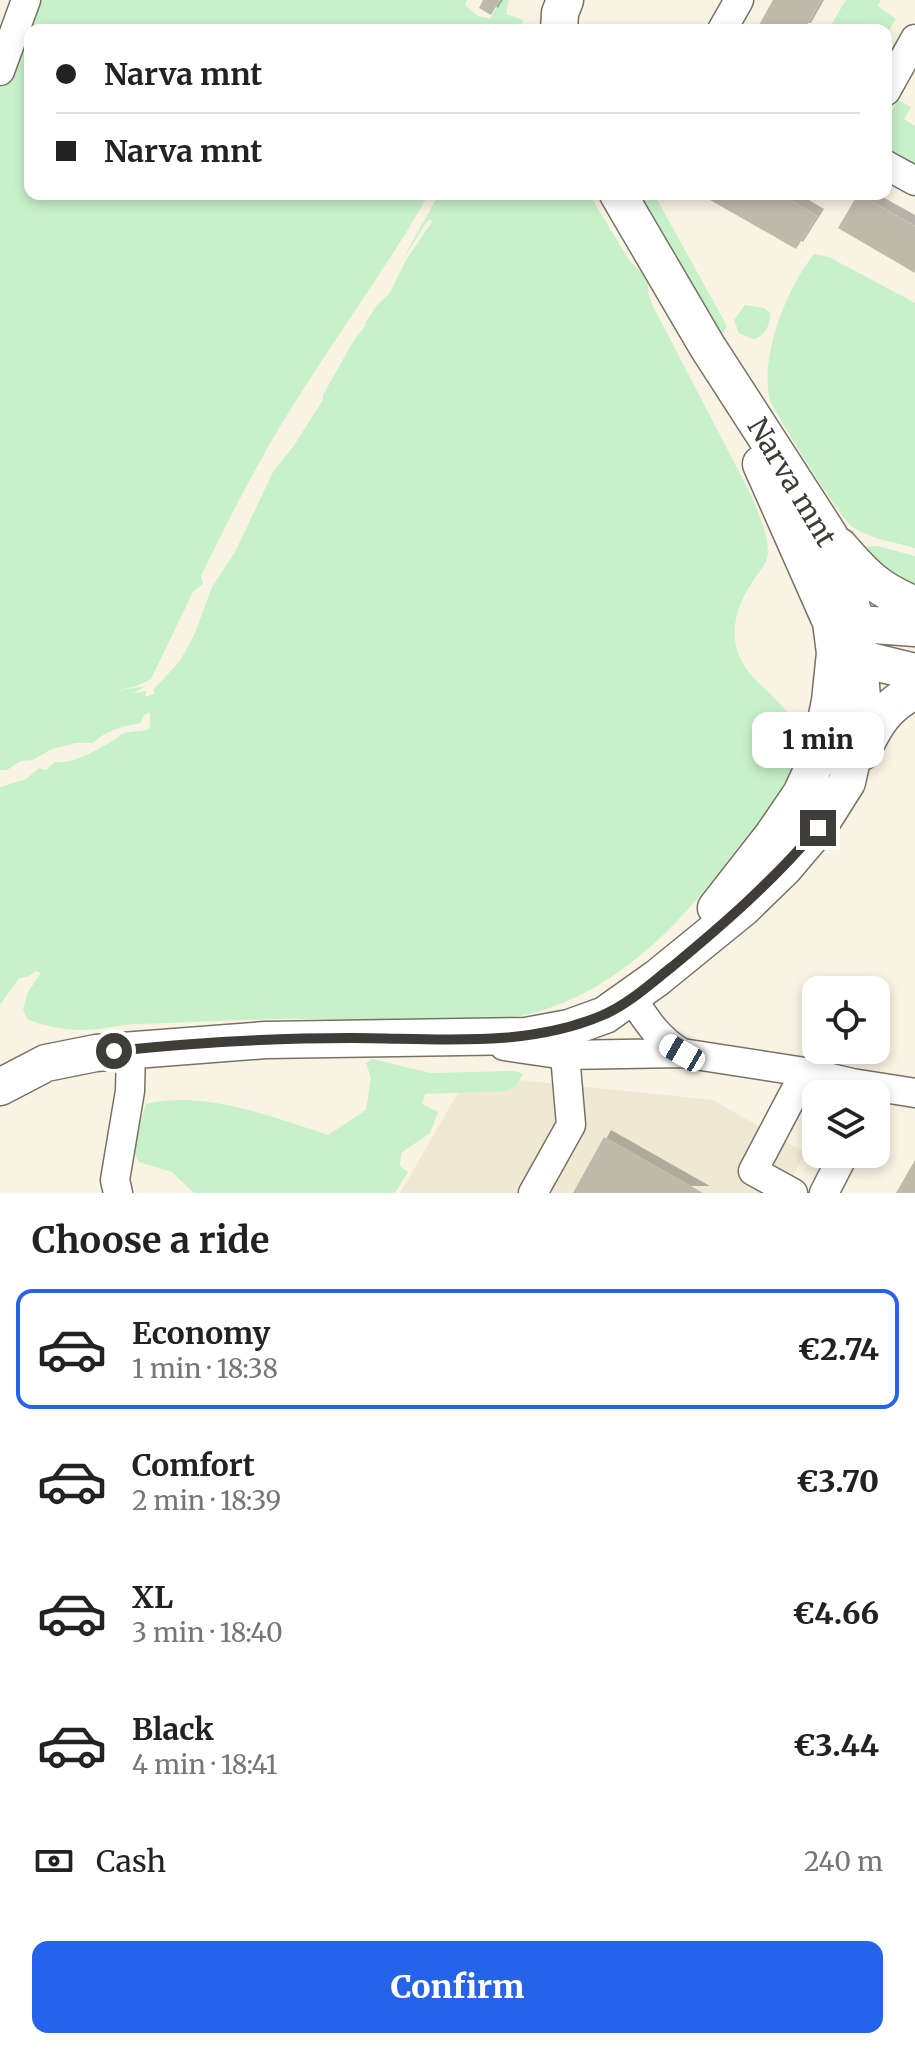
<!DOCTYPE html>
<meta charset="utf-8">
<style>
:root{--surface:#fff;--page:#f2f2f2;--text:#222;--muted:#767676;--line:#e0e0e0;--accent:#2563eb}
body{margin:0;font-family:Merriweather,serif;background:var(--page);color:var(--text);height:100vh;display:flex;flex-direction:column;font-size:30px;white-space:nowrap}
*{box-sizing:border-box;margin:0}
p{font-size:26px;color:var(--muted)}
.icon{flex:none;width:44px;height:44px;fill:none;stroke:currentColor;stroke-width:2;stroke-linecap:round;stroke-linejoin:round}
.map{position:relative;height:1193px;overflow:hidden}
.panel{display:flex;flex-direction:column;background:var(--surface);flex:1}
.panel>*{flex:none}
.banner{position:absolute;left:24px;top:24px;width:868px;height:176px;border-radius:16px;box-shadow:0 4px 12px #0003;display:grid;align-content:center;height:176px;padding:0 32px;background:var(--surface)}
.tools{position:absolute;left:802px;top:976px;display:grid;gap:16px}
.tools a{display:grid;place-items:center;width:88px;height:88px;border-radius:16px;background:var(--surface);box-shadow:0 4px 12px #0003;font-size:40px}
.end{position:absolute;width:36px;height:36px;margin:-18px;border:10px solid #3f3d37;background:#fff;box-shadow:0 0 0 4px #fff}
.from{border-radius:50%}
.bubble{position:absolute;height:56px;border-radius:16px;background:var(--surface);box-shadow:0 4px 12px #0003;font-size:26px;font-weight:800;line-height:56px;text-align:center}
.car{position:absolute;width:24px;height:48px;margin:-24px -12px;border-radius:10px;box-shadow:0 0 6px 2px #0007;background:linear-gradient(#fff 24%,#345 0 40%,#fff 0 76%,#345 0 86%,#fff 0)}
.banner b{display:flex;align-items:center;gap:28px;height:76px;font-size:30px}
.banner b+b{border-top:2px solid var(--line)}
.banner i{width:20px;height:20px;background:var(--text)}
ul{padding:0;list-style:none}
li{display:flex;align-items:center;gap:24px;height:120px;margin:0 16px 12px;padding:0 16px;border:4px solid transparent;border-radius:16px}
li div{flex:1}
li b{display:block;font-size:30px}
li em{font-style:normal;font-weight:800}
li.selected{border-color:var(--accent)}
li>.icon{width:72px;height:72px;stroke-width:1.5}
h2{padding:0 32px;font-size:36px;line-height:96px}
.pay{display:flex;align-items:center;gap:20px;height:88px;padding:0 32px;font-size:30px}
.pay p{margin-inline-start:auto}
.primary-button{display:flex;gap:16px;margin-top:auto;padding:16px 32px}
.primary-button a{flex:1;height:92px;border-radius:16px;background:var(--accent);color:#fff;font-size:32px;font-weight:800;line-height:92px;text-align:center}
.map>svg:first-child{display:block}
</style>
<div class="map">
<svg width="915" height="1193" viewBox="0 0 915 1193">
<defs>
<filter id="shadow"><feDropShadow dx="7" dy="-7" stdDeviation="0" flood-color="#0004"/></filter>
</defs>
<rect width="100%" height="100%" fill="#f9f3e4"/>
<!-- built -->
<path fill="#f0e8d3" d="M466 1079 518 1080 713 1100 806 1153 783 1193H400Z"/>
<!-- green -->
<path fill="#c7f1c8" d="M33 0H467L465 5 478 16 490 19 501 0H509L506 14 523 20 519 30H30V194H429C390 262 345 324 304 388 265 448 232 512 201 576L203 584 193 592 151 679 137 686 115 691 146 686 134 693 146 691 145 697 154 694V689L180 661 195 633 212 587 235 552 274 470 293 447 323 400V395L354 340 366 325 365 323 377 305 389 294 406 260 432 222 430 219 426 223 401 262 439 194H589L629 260 648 280V293L654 308 751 495C758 512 768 534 768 553 767 564 760 571 754 579 741 599 733 616 735 640 740 687 799 698 798 745 798 780 755 825 734 852 676 932 599 1010 495 1020 481 1021 466 1023 453 1022 439 1022 425 1019 411 1018 394 1018 378 1021 362 1020 334 1020 306 1018 278 1019 232 1020 186 1023 140 1024 126 1024 111 1027 98 1029 75 1032 48 1028 27 1019L23 1009 28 992 41 973 36 971 27 977 19 978 0 1005V787L26 779 39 768 46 770 55 762C73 765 99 749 114 740 121 736 117 735 125 733 134 730 142 733 150 728V712L144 715 140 723C124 726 106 730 93 743H76L52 749 33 760 21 761 7 770H0V89Z
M846 0H881L878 6 896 19 886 35V30H828Z
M898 100 911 107 904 119 915 126V164H901L886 154V120Z
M636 194H654L727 326 724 332 716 335Z
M814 254 829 257 915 303V548C893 542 870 539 851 526 843 521 771 408 769 397 761 353 787 288 814 254Z
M745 305 764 308 770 313C771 325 764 337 753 339L739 333 734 320Z
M878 546 915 556V586L885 571 863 547Z
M372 1059 431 1073 515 1071 523 1074 516 1086 506 1091 425 1094 422 1104 438 1112 430 1133 401 1153 400 1166 408 1172 395 1193H194L172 1172 139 1162 132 1149 146 1104C206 1090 271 1117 328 1135L366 1110 371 1078 366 1063Z"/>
<!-- building -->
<path fill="#bfb9ab" filter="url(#shadow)" d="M483 0H500L491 15 479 8Z
M773 0H821L804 30H756Z
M713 194H780L817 216 796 249 710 200Z
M858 194 915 226V273L838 228Z
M604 1137 703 1193H573Z
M915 1160V1193H896Z"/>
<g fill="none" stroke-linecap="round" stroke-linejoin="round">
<!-- minor casing -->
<g stroke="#777265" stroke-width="31">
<path id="minor" d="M722 30 739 0
M0 71 26 0
M886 91 915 39
M886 165 915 181
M632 998C646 1020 659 1040 682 1053L805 1072 852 1083 915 1093
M504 1046 565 1055 682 1053
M118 1193 115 1180 130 1091 131 1049
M533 1193 571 1125 565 1055
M793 1193 753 1171 805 1072
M824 1193 844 1154"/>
</g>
<!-- major casing -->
<g stroke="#777265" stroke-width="39">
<path id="major" d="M559 30 560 13 565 0
M839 546C865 576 877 589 915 605
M832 622 915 628
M841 654 915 672
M862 752C875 724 886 705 915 691
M716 908 773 835 801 794 819 755 830 701 835 653 831 622 761 464
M0 1087 46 1063 96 1053 266 1040 526 1036 569 1028 605 1015 657 978 743 908 784 868 818 828 847 782 863 710 856 624 843 572 829 535 707 346 618 194"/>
</g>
<!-- minor -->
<use href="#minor" stroke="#fff" stroke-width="28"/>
<!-- major -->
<use href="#major" stroke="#fff" stroke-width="36"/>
</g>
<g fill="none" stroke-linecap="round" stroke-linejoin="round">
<!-- route -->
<path stroke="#3f3d37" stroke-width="10" d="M114 1051C192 1043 272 1038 351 1038 434 1038 525 1049 603 1015 629 1004 651 983 673 966 725 923 774 880 818 828"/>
</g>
<g text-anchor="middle" stroke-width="7" stroke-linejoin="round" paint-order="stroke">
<!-- street labels -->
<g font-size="28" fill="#3f3d37" stroke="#fff">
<text transform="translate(792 482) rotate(59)" y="10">Narva mnt</text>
</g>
</g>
</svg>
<div class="tools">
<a><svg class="icon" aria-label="locate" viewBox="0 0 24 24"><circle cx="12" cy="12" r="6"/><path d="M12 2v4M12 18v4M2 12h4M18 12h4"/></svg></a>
<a><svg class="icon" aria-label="layers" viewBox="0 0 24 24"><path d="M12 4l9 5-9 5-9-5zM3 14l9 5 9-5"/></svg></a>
</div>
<i class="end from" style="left:114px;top:1051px"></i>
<i class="end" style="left:818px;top:828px"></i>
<div class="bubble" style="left:752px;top:712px;width:132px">1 min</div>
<i class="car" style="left:682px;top:1053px;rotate:300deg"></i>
<div class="banner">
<b><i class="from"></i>Narva mnt</b>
<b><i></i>Narva mnt</b>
</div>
</div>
<section class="panel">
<h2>Choose a ride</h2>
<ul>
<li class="selected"><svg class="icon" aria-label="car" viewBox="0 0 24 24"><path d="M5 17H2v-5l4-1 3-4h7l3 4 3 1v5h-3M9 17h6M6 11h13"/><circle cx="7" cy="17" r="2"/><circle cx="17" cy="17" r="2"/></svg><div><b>Economy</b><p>1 min · 18:38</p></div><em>€2.74</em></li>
<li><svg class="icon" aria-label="car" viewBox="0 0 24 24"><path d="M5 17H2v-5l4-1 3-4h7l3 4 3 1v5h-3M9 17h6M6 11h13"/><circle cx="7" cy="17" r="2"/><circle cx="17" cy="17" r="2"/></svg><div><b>Comfort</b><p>2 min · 18:39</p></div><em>€3.70</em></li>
<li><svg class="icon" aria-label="car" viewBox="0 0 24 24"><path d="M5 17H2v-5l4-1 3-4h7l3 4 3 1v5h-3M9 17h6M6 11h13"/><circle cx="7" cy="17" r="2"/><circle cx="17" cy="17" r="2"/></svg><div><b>XL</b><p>3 min · 18:40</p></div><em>€4.66</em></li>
<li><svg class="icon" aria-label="car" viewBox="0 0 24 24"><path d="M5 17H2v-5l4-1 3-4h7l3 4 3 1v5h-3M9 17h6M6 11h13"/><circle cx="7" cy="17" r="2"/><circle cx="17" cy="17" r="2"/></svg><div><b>Black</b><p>4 min · 18:41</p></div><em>€3.44</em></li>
</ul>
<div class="pay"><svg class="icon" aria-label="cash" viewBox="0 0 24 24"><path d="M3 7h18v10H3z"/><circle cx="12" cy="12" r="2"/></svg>Cash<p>240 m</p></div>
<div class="primary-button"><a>Confirm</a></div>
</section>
